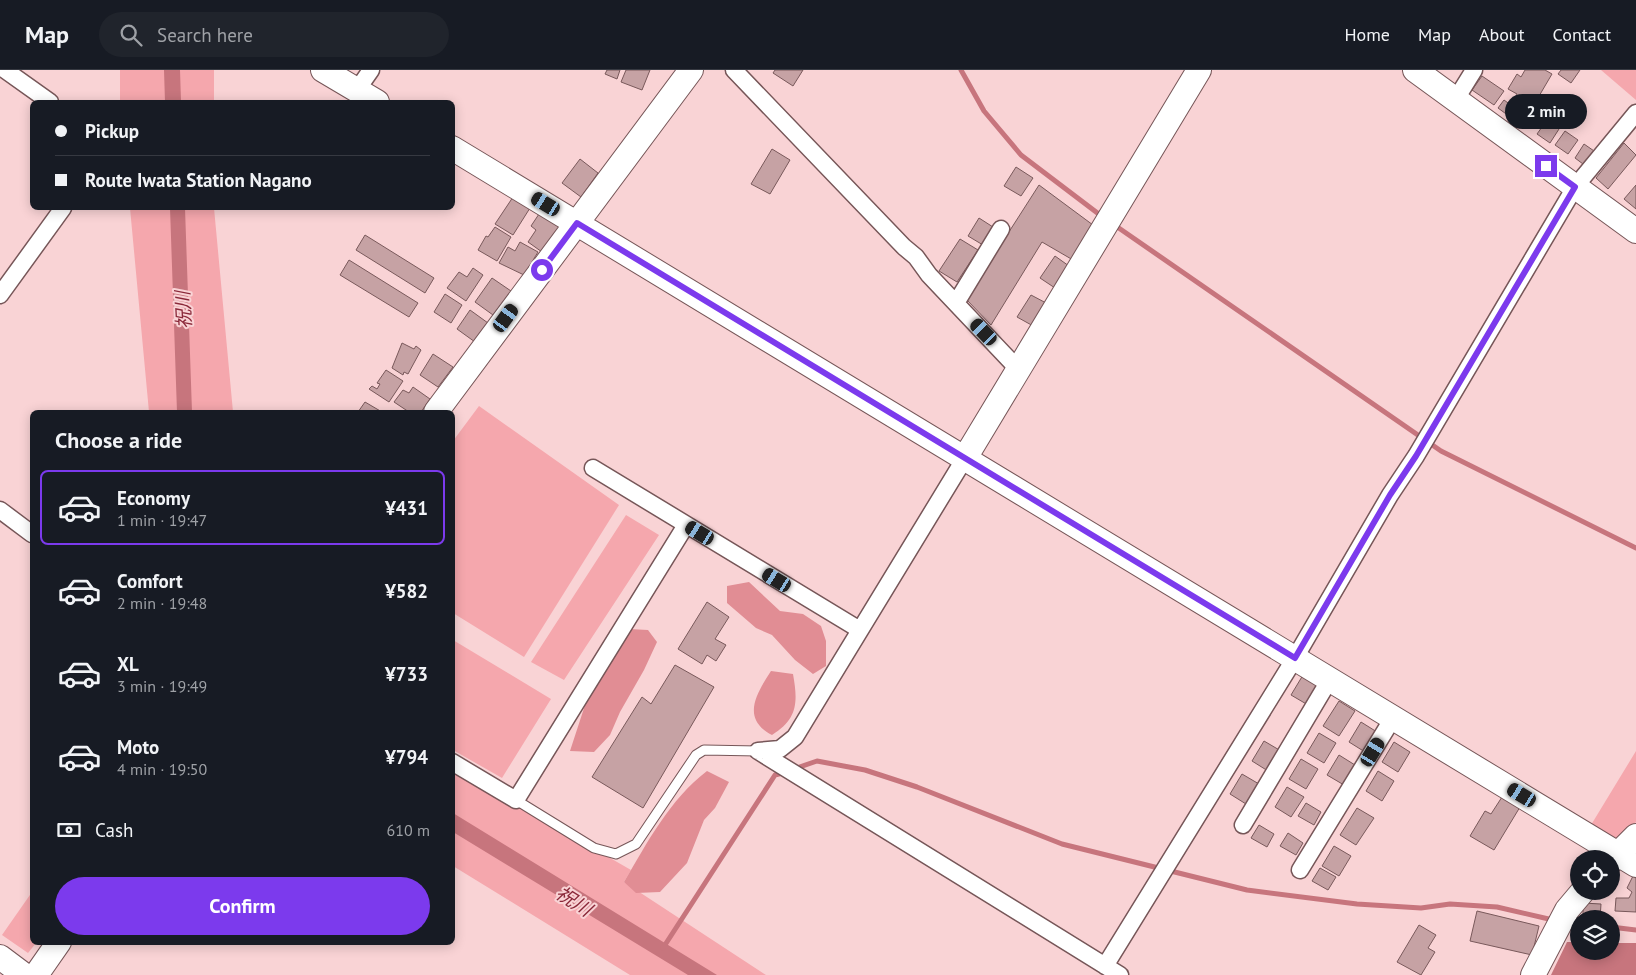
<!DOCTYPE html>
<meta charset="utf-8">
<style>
:root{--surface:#171b24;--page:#20242c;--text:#f1f3f6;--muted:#9ea1a6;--line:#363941;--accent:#7c3aed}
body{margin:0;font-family:"PT Sans","Noto Sans JP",sans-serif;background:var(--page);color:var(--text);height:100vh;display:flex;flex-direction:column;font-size:19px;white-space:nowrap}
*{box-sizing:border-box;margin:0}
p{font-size:16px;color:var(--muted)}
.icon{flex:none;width:28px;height:28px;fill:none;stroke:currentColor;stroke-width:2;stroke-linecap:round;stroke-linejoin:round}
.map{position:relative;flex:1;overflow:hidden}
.drawer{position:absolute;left:30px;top:340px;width:425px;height:535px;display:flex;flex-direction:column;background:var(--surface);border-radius:8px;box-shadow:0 2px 12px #0003}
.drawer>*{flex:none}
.top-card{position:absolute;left:30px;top:30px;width:425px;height:110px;border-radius:8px;box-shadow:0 2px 12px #0003;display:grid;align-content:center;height:110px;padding:0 25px;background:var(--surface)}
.fabs{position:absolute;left:1570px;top:780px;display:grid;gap:10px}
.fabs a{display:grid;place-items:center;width:50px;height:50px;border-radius:50%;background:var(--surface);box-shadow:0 2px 12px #0003;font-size:25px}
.end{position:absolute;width:22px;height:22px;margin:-11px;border:6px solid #7c3aed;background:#fff;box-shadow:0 0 0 2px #fff}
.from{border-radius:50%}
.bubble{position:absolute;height:35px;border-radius:18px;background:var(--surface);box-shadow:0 2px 12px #0003;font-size:16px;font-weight:700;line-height:35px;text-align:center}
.car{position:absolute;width:15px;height:30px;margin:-15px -8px;border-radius:6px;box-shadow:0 0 4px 1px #0007;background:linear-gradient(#222 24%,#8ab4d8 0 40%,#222 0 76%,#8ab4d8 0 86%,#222 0)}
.top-card b{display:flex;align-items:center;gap:18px;height:48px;font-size:19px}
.top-card b+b{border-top:1px solid var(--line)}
.top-card i{width:12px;height:12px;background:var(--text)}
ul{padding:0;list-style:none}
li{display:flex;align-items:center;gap:15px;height:75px;margin:0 10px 8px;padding:0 15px;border:2px solid transparent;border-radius:8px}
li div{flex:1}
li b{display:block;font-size:19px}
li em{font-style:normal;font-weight:700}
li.current{border-color:var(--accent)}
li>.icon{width:45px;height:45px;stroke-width:1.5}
h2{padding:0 25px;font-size:22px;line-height:60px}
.pay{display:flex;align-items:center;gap:12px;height:55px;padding:0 25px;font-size:19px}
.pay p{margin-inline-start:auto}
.button{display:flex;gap:10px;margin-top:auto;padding:10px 25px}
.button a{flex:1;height:58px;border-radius:30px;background:var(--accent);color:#fff;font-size:20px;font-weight:700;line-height:58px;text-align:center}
header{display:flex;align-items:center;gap:30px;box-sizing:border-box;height:70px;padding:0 25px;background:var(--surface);border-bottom:1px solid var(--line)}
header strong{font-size:24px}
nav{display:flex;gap:28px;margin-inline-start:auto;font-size:18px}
.search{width:350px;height:45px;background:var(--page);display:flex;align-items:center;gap:12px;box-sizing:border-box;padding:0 18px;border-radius:28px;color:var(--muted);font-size:19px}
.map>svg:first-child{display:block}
</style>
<header>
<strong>Map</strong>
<div class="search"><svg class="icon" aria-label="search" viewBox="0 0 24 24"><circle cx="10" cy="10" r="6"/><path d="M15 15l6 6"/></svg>Search here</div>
<nav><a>Home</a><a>Map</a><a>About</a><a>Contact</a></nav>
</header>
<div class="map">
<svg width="1636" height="905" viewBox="0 0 1636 905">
<rect width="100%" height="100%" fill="#f9d3d5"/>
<!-- green -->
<path fill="#f5a7ad" d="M120 0H214V32H120Z
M1601 0H1636V30Z
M130 138H214L233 342H149Z
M479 336 619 435 524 587 453 543V371Z
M626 445 659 465 564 610 531 592Z
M453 570 551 629 502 708 453 680Z
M1636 681V752L1618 769 1591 755Z
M452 697 631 800 624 812 766 905H630L453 796Z
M32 822V872L36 873 28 883 2 865Z"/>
<!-- forest -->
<path fill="#e18d94" d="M749 512 780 541 803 544 821 556 826 571V596L813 604 795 590 772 565 756 558 727 533V516Z
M629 559 648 560 657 572 644 600 620 642 610 665 594 682 570 681 586 632Z
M771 601 793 604C798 632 798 649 772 665 741 649 756 624 771 601Z
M707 701 729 712 715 738 704 750 687 793 660 822 636 823 624 812C647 773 670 729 707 701Z"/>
<!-- water -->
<path fill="#c7757d" d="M164 0H180L181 32H165Z
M170 138H185L192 342H177Z
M453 743 717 905H688L453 762Z
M1567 872H1579V881H1611V873H1636V905H1551Z"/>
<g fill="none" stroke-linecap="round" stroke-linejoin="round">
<!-- stream -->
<path stroke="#c7757d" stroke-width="5" d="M961 0 984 41 1021 85 1104 148
M1113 154 1441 381 1636 478
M794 699 817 691 865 700 917 717 1062 774 1247 820 1357 834 1421 838 1450 834 1497 837 1553 850
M1611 857 1636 860
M663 878 775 705 786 702"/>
</g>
<!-- building -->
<path fill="#c6a2a4" stroke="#79595b" d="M607 0H620L617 9 605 4Z
M626 0H650L642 20 621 12Z
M775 0H803L793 16 773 3Z
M1525 0H1545L1552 4 1532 38 1515 28 1517 24 1508 19 1517 4 1521 7Z
M1561 0H1580L1571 13 1558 4Z
M1482 6 1504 21 1494 35 1472 20Z
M1504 30 1519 41 1513 49 1498 38Z
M1547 50 1559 59 1550 73 1537 64Z
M1565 61 1578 70 1568 84 1555 75Z
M1624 73 1636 85 1608 119 1596 108Z
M1584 74 1597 83 1587 97 1575 88Z
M772 79 790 90 770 124 751 114Z
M580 89 598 103 581 127 562 113Z
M1016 97 1033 108 1021 126 1004 116Z
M1039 115 1093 155 1073 190 1042 172 991 255 966 229Z
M1636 115V139L1624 129Z
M513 127 530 138 513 165 495 154Z
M539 144 559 157 542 182 528 172 536 160 531 156Z
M979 148 993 157 983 175 968 166Z
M495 157 511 167 497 191 478 180 486 166 488 167Z
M365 165 434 208 425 223 356 180Z
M960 169 978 180 957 212 939 201Z
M520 172 538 182 524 205 499 193 508 177 515 181Z
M1055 186 1069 196 1055 218 1040 208Z
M349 190 418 233 409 247 340 205Z
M473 198 483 205 466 231 447 218 459 202 467 207Z
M492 208 511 221 493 245 475 232Z
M445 224 462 235 451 253 434 242Z
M1031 225 1048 234 1035 257 1017 247Z
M470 240 488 253 475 272 457 259Z
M402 273 414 279 416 276 421 280 408 304 404 302 403 305 392 298Z
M433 284 453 297 438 317 420 305Z
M386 300 403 311 389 332 369 319 372 316 377 319 380 314 377 313Z
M413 317 430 329 421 342H409L394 332 403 320 409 323Z
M365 332 382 342H358Z
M707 532 729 547 715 569 726 575 716 591 707 585 702 594 678 579Z
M675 595 714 617 643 738 592 707 642 627 651 634Z
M1303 605 1320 615 1308 635 1291 625Z
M1339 631 1355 641 1339 666 1323 656Z
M1361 652 1377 662 1365 682 1349 672Z
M1319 663 1336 673 1324 693 1307 683Z
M1264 671 1281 681 1268 701 1252 691Z
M1394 672 1410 682 1398 702 1382 692Z
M1339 685 1355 695 1344 715 1327 705Z
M1301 689 1318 699 1306 719 1289 709Z
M1378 701 1394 711 1382 731 1366 721Z
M1242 704 1259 714 1246 734 1230 724Z
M1287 717 1304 727 1291 747 1275 737Z
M1502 727 1520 737 1494 780 1470 766 1485 741 1491 744Z
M1306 733 1321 742 1314 755 1298 746Z
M1357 738 1374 748 1356 775 1340 765Z
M1259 755 1274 764 1267 777 1251 768Z
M1288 763 1303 773 1296 785 1280 776Z
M1334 776 1351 786 1339 806 1322 796Z
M1320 798 1336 807 1328 820 1312 811Z
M1633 806 1636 808V842L1615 841 1616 828H1629L1632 822 1627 818Z
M1583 833 1601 834 1600 849H1583Z
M1477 841 1539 856 1532 885 1470 871Z
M1419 855 1436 865 1428 878 1435 882 1421 905 1397 892Z"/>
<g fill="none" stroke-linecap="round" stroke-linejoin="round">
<!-- lane casing -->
<g stroke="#765658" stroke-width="11">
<path id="lane" d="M516 730 594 778 616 784 636 774 696 685 704 680 758 681"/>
</g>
<!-- street casing -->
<g stroke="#765658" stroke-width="19">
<path id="street" d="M5 0 50 32
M734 0 904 177 916 187 929 205 1018 299
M357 20 371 0
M1456 29 1474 0
M0 225 63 138
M956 233 1001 159
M593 398 860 560
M0 440 32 464
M758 681 1120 905
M758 681 780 679 795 667 965 388
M452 692 516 730 686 455
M1243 755 1330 609
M1300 800 1393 648
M1105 896 1295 588 1390 425 1416 386 1575 117 1636 43"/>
</g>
<!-- secondary casing -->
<g stroke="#765658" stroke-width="26">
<path id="secondary" d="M323 0 377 32
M1415 0 1636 161
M452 78 1636 795
M436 342 691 0
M965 388 1199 0
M1611 791 1636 766
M0 887 24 905
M36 905 59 872
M1533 905 1567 840 1583 821"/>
</g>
<!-- lane -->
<use href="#lane" stroke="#fff" stroke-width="9"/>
<!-- street -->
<use href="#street" stroke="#fff" stroke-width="16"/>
<!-- secondary -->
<use href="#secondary" stroke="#fff" stroke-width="24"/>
</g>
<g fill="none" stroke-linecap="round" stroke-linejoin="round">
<!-- route -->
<path stroke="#7c3aed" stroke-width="6" d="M542 200 577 153 1295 588 1390 425 1416 386 1575 117 1546 96"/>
</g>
<g text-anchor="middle" stroke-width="4" stroke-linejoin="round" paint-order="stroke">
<!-- water labels -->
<g font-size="19" font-style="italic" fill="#8a2839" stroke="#f9d3d5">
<text transform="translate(183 240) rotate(-93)" y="7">祝川</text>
<text transform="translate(574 831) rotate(32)" y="7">祝川</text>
</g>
</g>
</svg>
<div class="fabs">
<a><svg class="icon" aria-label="locate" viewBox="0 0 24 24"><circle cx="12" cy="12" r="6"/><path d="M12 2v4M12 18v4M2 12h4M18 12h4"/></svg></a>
<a><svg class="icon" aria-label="layers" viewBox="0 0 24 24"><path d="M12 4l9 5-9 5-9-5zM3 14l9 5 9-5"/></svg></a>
</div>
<i class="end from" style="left:542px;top:200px"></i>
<i class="end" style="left:1546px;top:96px"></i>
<div class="bubble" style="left:1505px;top:24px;width:82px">2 min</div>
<i class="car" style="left:546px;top:134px;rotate:301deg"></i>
<i class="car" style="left:506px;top:248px;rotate:36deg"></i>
<i class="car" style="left:984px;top:262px;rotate:316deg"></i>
<i class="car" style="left:700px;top:463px;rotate:301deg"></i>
<i class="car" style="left:777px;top:510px;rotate:301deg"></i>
<i class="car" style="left:1373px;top:682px;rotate:31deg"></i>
<i class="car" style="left:1522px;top:725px;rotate:301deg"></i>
<div class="top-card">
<b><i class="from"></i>Pickup</b>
<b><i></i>Route Iwata Station Nagano</b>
</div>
<section class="drawer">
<h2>Choose a ride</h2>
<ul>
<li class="current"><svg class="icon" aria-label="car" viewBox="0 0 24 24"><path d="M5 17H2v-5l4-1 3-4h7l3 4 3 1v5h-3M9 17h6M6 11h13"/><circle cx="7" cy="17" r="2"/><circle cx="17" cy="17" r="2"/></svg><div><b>Economy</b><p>1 min · 19:47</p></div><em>¥431</em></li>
<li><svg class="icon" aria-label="car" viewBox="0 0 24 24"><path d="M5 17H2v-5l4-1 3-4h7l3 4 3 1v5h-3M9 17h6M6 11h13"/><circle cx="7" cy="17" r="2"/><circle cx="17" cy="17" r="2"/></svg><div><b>Comfort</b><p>2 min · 19:48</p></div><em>¥582</em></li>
<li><svg class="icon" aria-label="car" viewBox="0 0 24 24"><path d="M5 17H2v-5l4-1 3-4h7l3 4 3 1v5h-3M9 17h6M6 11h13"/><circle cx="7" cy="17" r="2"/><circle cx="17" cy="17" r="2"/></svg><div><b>XL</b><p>3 min · 19:49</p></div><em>¥733</em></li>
<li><svg class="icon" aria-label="car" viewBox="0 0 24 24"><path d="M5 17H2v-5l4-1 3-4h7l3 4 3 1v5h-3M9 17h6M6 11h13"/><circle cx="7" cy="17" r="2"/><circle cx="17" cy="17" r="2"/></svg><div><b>Moto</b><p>4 min · 19:50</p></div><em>¥794</em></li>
</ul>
<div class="pay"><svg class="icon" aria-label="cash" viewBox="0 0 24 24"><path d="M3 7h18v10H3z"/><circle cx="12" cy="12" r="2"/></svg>Cash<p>610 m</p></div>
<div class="button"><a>Confirm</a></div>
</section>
</div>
